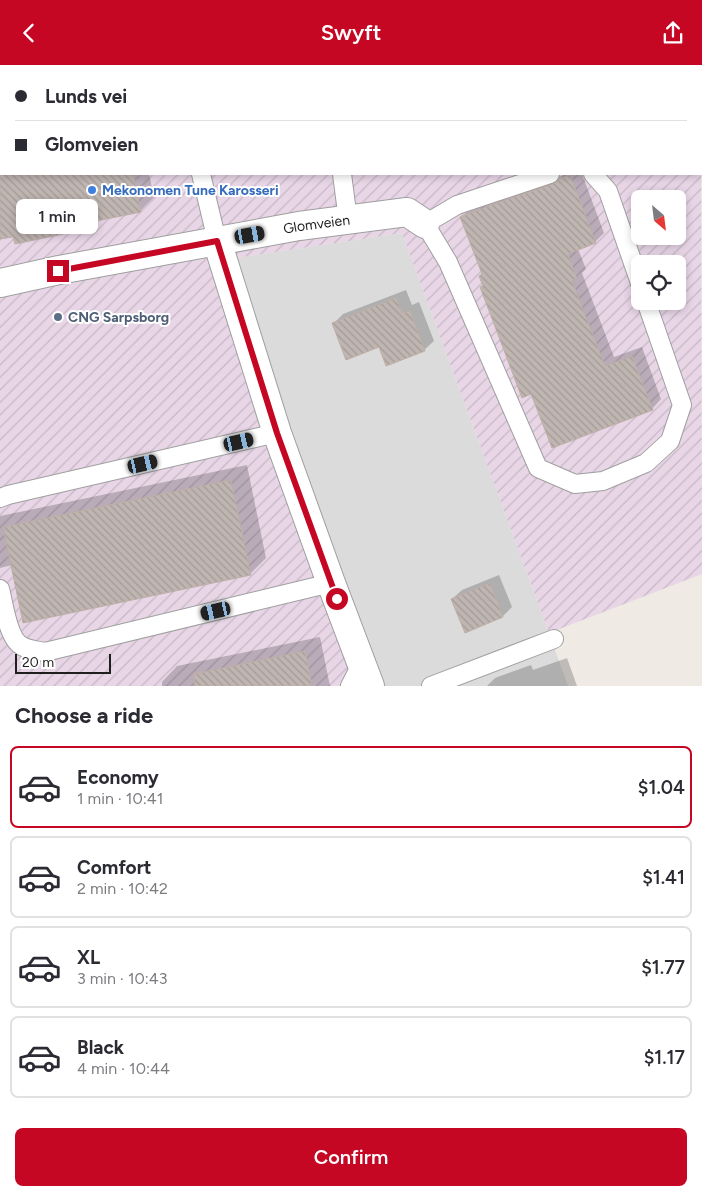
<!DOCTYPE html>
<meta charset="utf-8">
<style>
:root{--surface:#fff;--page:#f2f2f3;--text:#2b2b33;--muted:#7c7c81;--line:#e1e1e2;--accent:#c50723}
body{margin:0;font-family:Figtree,sans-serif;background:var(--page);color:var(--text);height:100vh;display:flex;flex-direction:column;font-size:19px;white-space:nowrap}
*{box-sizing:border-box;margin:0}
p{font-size:16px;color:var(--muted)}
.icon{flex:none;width:28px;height:28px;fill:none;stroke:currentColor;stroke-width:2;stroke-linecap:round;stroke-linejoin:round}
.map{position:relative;height:621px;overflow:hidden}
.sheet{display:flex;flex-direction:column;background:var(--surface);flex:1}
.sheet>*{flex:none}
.banner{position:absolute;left:0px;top:0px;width:702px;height:110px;box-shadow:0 2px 8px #0003;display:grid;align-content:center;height:110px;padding:0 15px;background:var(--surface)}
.needle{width:32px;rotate:152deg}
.fabs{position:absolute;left:631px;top:125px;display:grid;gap:10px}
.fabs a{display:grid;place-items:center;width:55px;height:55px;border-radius:8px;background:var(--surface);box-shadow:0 2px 8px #0003;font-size:25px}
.scale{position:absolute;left:15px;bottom:12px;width:96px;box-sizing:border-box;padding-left:5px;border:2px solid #1e1e1e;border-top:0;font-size:14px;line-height:18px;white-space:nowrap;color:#1e1e1e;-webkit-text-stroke:4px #fff;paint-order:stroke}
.end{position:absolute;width:22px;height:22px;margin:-11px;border:6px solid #c50723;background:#fff;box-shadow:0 0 0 2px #fff}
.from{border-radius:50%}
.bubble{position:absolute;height:35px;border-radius:8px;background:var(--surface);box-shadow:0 2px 8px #0003;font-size:16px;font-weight:600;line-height:35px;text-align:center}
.car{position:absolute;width:15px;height:30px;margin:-15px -8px;border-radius:6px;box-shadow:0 0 4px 1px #0007;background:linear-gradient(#222 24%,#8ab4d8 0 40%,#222 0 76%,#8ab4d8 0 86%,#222 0)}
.banner b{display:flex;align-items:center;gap:18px;height:48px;font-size:19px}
.banner b+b{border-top:1px solid var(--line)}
.banner i{width:12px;height:12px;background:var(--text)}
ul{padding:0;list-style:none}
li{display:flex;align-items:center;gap:15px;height:82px;margin:0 10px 8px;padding:0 5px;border:2px solid var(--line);border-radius:8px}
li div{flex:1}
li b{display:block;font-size:19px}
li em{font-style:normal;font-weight:600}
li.current{border-color:var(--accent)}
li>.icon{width:45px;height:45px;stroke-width:1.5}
h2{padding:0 15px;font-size:22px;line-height:60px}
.cta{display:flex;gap:10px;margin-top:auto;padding:10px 15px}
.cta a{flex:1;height:58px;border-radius:8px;background:var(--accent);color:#fff;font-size:20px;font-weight:600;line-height:58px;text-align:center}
header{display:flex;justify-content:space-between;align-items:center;height:65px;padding:0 15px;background:var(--accent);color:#fff;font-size:22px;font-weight:600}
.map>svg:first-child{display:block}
</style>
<header><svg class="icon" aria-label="back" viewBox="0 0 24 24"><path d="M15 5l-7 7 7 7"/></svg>Swyft<svg class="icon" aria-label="share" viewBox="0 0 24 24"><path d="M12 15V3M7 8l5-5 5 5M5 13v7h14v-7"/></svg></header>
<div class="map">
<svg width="702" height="621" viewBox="0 0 702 621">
<defs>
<pattern id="industrial-furrows" width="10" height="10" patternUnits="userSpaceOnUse" patternTransform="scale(1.25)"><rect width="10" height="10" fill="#e8d6e7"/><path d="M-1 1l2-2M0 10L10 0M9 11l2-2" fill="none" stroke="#c7b7c6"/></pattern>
<pattern id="building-back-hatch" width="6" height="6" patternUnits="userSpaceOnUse" patternTransform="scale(1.25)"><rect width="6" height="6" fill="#bfb5b1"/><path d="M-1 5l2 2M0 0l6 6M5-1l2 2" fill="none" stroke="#a49b98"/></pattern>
</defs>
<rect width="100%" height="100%" fill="#efeae4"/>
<!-- residential -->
<path fill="#dcdbdb" d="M402 168 549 568 568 621H362L223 195Z"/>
<!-- industrial -->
<path fill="url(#industrial-furrows)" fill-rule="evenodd" d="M0 0H695V1H1V109H701V21L702 509 549 568 402 168 223 195 362 621H0ZM640 134H678V171H640ZM640 199H678V236H640Z"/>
<!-- parking -->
<path fill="#dedede" d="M203 0H563V1H204Z"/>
<!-- shadow -->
<path fill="#0003" d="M0 0H110V1H1V109H149L154 132 140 146 80 158 72 166 14 170 0 173Z
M566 109H582L604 168 595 177 578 184 586 204 582 208 614 292 642 282 661 334 652 344 532 327 481 223 484 220 483 208 462 152 471 143Z
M406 225 412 240 419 237 434 276 424 285 380 280 334 258 343 249Z
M247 400 266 493 250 509 12 500 0 503V451Z
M499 510 512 542 503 551 452 534 462 525Z
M320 572 330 621H162V617L177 601Z
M567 593 577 621H487L495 613 531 600 533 605Z"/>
<!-- building -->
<path fill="url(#building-back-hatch)" stroke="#c0aea7" d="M0 109H133L141 147 72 161 73 167 15 179 13 172 0 174Z
M570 110 596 178 568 189 577 214 572 216 605 301 632 291 653 345 552 383 531 329 522 333 480 222 483 221 479 211 482 209 460 152 497 138 553 119 559 114Z
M396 233 402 248 410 246 425 286 386 301 379 282 346 295 332 258Z
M231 415 251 510 23 558 3 462Z
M490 518 503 552 465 568 451 534Z
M305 586 312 621H195L194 609Z"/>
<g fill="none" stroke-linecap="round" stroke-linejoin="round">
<!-- service casing -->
<g stroke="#9f9f9f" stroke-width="20">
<path id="service" d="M171 0V1
M515 1 516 0
M201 109 217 176
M342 109 348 155
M550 109 457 140 425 159 448 197 538 403 575 419 603 416 646 398 670 376 682 340 646 236
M593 109 608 126 640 218
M0 433 8 430 277 368
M0 524C4 538 7 569 19 579 26 585 36 585 45 587L331 518
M350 621 362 598
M431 621 554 574"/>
</g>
<!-- minor casing -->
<g stroke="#9f9f9f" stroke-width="30">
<g id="minor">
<path d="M217 176 277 368 331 518 370 621"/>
<path id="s1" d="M0 218 59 205 299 161 407 147 425 159"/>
</g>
</g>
<!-- service -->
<use href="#service" stroke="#fff" stroke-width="18"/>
<!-- minor -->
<use href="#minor" stroke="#fff" stroke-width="28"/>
</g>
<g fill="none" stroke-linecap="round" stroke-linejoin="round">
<!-- route -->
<path stroke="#c50723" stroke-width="6" d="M58 206 217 176 277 368 337 534"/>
</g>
<!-- markers -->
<circle fill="#3f7fe0" stroke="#fff" stroke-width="2" cx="92" cy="125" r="5"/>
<circle fill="#5c6f8a" stroke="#fff" stroke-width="2" cx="58" cy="252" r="5"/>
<g text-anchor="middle" stroke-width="4" stroke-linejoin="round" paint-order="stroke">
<!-- shop labels -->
<g font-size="14" font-weight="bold" fill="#366cbe" stroke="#fff" text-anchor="start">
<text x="102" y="130">Mekonomen Tune Karosseri</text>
</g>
<!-- street labels -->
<g font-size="14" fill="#1e1e1e" stroke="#fff">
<text dy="5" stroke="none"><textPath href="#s1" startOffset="322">Glomveien</textPath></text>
</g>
<!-- service labels -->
<g font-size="14" font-weight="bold" fill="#4e5e75" stroke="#fff" text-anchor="start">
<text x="68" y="257">CNG Sarpsborg</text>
</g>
</g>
</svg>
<div class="fabs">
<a><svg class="needle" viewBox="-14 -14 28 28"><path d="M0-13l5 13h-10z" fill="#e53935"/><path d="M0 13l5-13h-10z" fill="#7c7c81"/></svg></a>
<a><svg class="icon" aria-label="locate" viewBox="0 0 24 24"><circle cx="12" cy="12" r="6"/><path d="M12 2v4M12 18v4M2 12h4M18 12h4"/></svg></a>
</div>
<div class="scale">20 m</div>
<i class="end from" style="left:337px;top:534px"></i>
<i class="end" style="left:58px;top:206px"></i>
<div class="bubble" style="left:16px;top:134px;width:82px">1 min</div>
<i class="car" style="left:250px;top:170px;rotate:80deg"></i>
<i class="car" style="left:239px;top:377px;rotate:77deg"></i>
<i class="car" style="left:143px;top:399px;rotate:77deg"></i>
<i class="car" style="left:216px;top:546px;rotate:257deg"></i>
<div class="banner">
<b><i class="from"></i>Lunds vei</b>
<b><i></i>Glomveien</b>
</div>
</div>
<section class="sheet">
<h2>Choose a ride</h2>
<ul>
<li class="current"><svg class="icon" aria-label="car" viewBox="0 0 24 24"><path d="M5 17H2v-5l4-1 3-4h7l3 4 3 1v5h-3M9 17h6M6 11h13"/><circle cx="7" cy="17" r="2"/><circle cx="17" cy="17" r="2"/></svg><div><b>Economy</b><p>1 min · 10:41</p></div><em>$1.04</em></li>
<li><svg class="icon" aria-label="car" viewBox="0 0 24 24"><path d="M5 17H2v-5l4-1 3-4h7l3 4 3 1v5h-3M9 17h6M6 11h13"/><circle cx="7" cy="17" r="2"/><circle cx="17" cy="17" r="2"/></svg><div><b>Comfort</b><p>2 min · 10:42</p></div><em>$1.41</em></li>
<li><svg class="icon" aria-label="car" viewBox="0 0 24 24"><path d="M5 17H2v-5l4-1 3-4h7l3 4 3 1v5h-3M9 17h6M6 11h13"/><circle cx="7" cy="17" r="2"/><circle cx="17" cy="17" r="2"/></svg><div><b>XL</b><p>3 min · 10:43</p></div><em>$1.77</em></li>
<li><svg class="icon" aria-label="car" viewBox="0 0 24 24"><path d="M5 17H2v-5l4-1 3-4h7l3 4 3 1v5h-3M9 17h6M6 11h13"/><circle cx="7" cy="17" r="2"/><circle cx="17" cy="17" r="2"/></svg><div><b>Black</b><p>4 min · 10:44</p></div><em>$1.17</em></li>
</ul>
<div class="cta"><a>Confirm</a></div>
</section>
